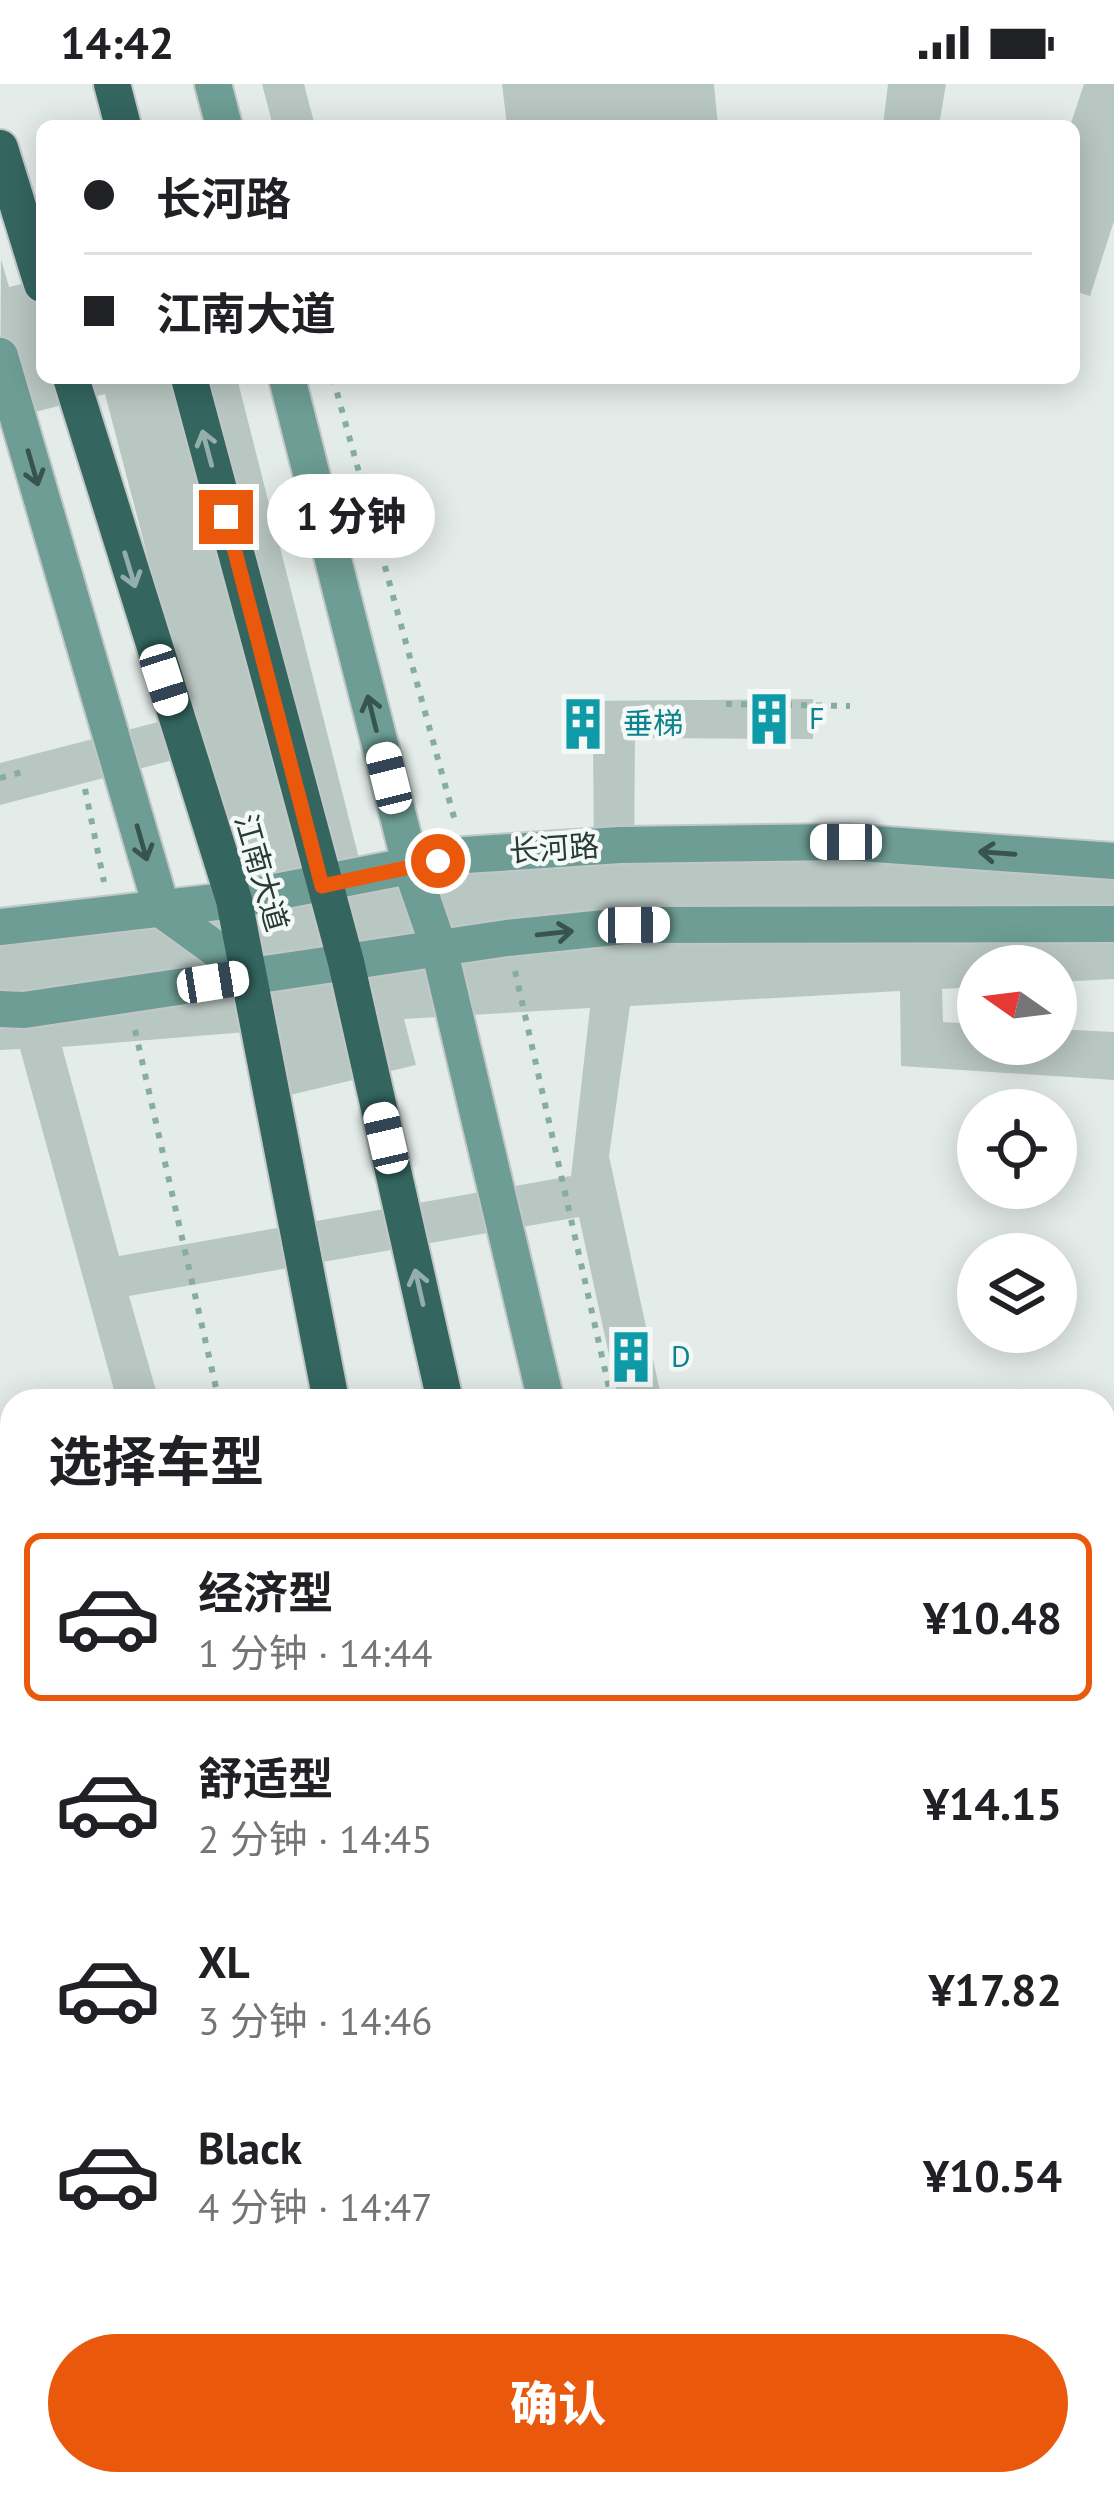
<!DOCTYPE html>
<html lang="zh">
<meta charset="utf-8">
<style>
:root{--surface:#fff;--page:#f6f6f6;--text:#202124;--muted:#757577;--line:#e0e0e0;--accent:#ea580c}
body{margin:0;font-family:"PT Sans","Noto Sans SC",sans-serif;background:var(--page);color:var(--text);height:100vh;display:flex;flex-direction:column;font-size:45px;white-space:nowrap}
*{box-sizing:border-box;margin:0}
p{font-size:39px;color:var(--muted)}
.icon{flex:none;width:66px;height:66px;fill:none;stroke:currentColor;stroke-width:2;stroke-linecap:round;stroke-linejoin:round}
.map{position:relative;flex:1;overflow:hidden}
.sheet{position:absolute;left:0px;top:1305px;width:1116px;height:1107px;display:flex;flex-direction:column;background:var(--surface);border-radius:36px 36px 0 0;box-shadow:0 6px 30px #0003}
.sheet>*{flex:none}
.hud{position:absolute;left:36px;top:36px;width:1044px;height:264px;border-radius:18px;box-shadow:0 6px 30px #0003;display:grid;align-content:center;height:264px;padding:0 48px;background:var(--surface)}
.needle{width:78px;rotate:284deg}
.controls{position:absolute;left:957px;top:861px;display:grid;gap:24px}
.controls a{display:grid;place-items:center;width:120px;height:120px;border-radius:50%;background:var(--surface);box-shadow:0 6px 30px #0003;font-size:60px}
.end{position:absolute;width:54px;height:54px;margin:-27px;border:15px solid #ea580c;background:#fff;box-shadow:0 0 0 6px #fff}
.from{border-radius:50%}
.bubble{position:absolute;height:84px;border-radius:42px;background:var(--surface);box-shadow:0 6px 30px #0003;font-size:39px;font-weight:800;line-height:84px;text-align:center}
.car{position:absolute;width:36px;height:72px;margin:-36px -18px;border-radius:15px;box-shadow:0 0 9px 3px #0007;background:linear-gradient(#fff 24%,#345 0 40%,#fff 0 76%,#345 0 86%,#fff 0)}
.hud b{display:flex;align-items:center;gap:42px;height:114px;font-size:45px}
.hud b+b{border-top:3px solid var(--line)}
.hud i{width:30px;height:30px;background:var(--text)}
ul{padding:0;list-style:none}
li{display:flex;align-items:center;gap:36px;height:168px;margin:0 24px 18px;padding:0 24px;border:6px solid transparent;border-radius:18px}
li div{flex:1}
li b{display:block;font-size:45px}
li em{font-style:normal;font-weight:800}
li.current{border-color:var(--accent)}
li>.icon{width:108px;height:108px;stroke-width:1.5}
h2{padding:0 48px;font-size:54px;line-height:144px}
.primary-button{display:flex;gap:24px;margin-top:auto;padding:24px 48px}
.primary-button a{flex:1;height:138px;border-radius:72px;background:var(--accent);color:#fff;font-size:48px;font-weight:800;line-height:138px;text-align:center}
.status{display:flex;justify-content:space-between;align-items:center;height:84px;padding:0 60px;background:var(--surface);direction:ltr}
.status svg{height:33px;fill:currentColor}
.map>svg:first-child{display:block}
</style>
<div class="status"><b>14:42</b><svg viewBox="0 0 49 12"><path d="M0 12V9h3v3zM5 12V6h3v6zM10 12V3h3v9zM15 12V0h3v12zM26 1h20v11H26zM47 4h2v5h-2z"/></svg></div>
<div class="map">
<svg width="1114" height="2410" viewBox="0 0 1114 2410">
<rect width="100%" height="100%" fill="#e4ece9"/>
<!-- green -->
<path fill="#bfdbc8" d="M261 2400H431L433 2410H257Z"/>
<!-- building -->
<path fill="#b9c7c2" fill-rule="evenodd" d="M262 0H304L315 42H273Z
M502 0H714L718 42H507Z
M888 0H946L939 42H883Z
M1084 0H1114V137L1090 212 1074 207 1070 42Z
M1 175 9 203 42 195V294H237L364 794 594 782 593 649H574L572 617 813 615V655L635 654 634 777 1114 763V895L1056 898V882H978V903L942 905 943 938 978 940V960H1056V945L1114 948V996L901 982 900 907 630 922 609 1072 661 1312 619 1317 579 1133 129 1212 159 1317H117L20 965 0 966V829L234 811 200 669 0 721V679L189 630 105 310 0 337ZM590 924 571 1092 119 1172 62 963 272 946 290 1011 416 981 404 935Z
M0 1797 12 1798V2000L0 1999Z"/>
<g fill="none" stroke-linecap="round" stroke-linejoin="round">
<!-- minor casing -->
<g stroke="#a7b4b0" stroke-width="40">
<path id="minor" d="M208 2410 213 2400"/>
</g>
<!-- major casing -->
<g stroke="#c2c8c7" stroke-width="40">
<path id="major" d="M213 0 224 42
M0 272 162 826 253 892
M287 294 411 783 439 864 546 1317
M0 843 234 816 465 771 620 761 846 758 1114 777
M0 925 24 926 507 854 634 841 1114 840
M528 2400 530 2410
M814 2400 817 2410"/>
</g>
<!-- highway casing -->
<g stroke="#c2c8c7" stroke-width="40">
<path id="highway" d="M112 0 123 42
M0 64 42 200
M71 294 234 816 331 1317
M189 294 346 878 445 1317
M588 2400 590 2410
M648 2400 650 2410
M686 2400 689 2410
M741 2400 744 2410"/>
</g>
<!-- path -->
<path stroke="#87ada3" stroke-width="6" stroke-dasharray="6 9" stroke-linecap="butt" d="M333 294 455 737
M726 620 850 622
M0 694 26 687
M85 705 104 798
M515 887 612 1317
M135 946 219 1317
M472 2400 474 2410
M869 2400 871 2410"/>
<!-- minor -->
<use href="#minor" stroke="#fff" stroke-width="36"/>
<!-- major -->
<use href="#major" stroke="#6d9d94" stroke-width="36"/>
<!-- highway -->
<use href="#highway" stroke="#34655f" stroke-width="36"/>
</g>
<!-- one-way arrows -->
<defs><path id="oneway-shaft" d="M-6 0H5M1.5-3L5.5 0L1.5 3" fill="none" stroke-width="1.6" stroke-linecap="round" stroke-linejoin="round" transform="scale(3)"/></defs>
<g stroke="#94afab">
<use href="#oneway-shaft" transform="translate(207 364) rotate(-105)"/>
<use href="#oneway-shaft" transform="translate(130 486) rotate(73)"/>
<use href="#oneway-shaft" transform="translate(419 1203) rotate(-103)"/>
</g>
<g stroke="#37544e">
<use href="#oneway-shaft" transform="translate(33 384) rotate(74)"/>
<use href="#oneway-shaft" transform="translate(372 629) rotate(-104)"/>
<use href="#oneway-shaft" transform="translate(142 759) rotate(74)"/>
<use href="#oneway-shaft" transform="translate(997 769) rotate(-176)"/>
<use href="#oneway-shaft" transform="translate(555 849) rotate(-6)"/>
</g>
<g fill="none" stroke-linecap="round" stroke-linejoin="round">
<!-- route -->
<path stroke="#ea580c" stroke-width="15" d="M226 433 322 802 438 777"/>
</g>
<!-- icons -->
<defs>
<g id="building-bare" transform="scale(4.14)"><path d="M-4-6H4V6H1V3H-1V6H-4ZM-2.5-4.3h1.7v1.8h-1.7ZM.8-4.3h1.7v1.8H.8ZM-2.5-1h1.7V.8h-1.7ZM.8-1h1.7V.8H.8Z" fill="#0f9aa8" stroke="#f4f9f7" stroke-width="2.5" paint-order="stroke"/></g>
</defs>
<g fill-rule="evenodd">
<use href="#building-bare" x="769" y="635"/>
<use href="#building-bare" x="583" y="640"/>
<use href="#building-bare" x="631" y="1273"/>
</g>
<g text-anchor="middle" stroke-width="9" stroke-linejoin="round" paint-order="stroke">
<!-- culture labels -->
<g font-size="30" fill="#0d838f" stroke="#f4f9f7" text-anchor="start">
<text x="809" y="645">F</text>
<text x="623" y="650">垂梯</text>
<text x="671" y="1283">D</text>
</g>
<!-- street labels -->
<g font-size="30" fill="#253c37" stroke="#f4f9f7">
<text transform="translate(554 765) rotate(-4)" y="10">长河路</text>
<text transform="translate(261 789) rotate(74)" y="10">江南大道</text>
</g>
</g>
</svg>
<div class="controls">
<a><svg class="needle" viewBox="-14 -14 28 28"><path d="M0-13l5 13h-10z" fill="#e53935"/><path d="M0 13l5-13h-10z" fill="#757577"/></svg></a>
<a><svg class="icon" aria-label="locate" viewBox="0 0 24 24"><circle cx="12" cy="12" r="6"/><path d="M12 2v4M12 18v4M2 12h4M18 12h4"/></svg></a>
<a><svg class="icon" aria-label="layers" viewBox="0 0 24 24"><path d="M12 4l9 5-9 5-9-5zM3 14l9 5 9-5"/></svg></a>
</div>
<i class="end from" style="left:438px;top:777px"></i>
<i class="end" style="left:226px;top:433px"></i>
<div class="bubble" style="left:267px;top:390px;width:168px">1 分钟</div>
<i class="car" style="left:164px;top:596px;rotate:162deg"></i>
<i class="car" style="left:389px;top:694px;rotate:346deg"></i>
<i class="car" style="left:846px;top:758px;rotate:270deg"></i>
<i class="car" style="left:634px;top:841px;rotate:89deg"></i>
<i class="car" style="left:213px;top:898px;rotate:81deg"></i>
<i class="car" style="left:386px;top:1054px;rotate:347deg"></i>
<div class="hud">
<b><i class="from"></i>长河路</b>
<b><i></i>江南大道</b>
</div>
<section class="sheet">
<h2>选择车型</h2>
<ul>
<li class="current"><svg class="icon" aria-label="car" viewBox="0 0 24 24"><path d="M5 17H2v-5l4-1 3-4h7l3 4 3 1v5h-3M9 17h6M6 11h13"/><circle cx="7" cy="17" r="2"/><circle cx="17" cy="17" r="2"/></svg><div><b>经济型</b><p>1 分钟 · 14:44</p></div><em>¥10.48</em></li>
<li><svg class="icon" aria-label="car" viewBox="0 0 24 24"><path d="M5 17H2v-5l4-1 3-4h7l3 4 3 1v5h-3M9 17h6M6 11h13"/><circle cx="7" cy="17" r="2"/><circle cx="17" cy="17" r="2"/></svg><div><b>舒适型</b><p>2 分钟 · 14:45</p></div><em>¥14.15</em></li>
<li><svg class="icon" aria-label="car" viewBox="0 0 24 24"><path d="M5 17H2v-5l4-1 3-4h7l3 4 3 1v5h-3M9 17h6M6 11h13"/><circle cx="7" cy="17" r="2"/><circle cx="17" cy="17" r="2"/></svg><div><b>XL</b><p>3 分钟 · 14:46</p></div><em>¥17.82</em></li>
<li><svg class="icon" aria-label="car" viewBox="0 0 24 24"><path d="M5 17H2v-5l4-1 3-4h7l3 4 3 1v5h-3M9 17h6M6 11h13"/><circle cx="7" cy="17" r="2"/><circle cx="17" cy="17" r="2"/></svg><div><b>Black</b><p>4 分钟 · 14:47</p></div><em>¥10.54</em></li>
</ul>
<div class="primary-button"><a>确认</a></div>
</section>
</div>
